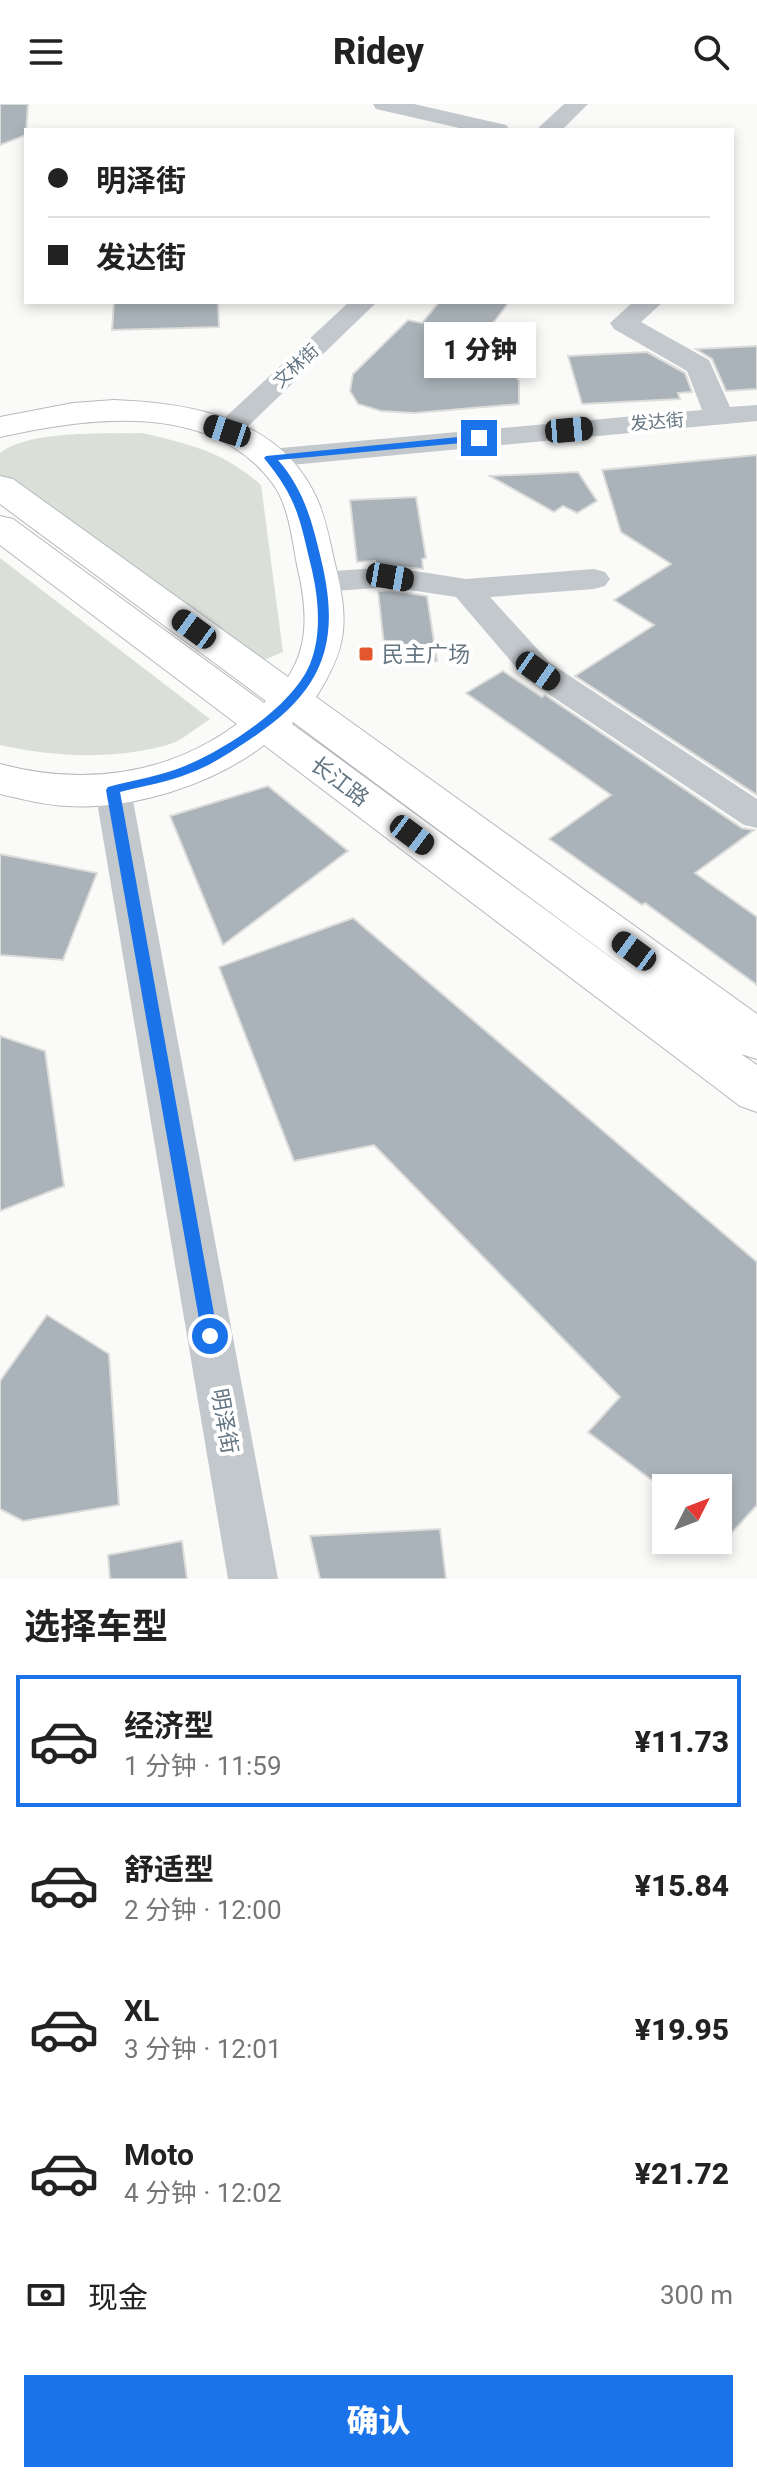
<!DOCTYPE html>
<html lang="zh">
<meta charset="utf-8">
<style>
:root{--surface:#fff;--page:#f2f2f2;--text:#222;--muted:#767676;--line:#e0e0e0;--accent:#1a73e8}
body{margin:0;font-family:Roboto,"Noto Sans SC",sans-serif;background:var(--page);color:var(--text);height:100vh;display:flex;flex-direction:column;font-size:30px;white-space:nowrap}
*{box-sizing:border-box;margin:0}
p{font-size:26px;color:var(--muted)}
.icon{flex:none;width:44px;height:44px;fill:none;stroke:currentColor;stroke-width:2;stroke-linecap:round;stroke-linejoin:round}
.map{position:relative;height:1475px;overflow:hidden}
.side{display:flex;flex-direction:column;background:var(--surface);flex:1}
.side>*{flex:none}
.guide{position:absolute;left:24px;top:24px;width:710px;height:176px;border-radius:0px;box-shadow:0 4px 12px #0003;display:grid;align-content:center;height:176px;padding:0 24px;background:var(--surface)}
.needle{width:52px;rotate:48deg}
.tools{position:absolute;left:652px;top:1370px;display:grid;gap:16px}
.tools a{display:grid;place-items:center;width:80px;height:80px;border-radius:0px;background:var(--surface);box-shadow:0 4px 12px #0003;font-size:40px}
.end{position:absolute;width:36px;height:36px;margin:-18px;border:10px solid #1a73e8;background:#fff;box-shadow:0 0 0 4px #fff}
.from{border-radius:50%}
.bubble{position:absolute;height:56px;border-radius:0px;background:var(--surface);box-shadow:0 4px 12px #0003;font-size:26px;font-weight:800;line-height:56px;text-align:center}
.car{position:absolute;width:24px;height:48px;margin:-24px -12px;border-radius:10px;box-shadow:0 0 6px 2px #0007;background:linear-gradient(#222 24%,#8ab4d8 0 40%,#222 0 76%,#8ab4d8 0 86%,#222 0)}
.guide b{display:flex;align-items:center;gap:28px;height:76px;font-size:30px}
.guide b+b{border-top:2px solid var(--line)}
.guide i{width:20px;height:20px;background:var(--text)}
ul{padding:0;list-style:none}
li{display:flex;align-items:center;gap:24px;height:132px;margin:0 16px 12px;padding:0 8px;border:4px solid transparent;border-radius:0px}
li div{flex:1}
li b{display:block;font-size:30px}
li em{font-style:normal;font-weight:800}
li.on{border-color:var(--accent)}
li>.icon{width:72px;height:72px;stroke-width:1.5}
h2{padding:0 24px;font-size:36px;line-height:96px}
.pay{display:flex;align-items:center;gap:20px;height:88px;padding:0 24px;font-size:30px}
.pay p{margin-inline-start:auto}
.cta{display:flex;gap:16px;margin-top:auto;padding:16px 24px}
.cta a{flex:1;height:92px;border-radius:0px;background:var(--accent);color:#fff;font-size:32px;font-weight:800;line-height:92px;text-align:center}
header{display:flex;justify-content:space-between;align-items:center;height:104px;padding:0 24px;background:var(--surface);font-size:36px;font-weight:800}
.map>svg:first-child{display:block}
</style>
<header><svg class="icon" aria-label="menu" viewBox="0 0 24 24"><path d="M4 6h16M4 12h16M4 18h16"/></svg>Ridey<svg class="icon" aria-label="search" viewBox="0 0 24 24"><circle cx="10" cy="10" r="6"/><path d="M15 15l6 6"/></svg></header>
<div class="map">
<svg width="757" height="1475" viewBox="0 0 757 1475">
<rect width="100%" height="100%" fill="#fafaf8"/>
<!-- green -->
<path fill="#dadfd7" d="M142 329C192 341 222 347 261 381L283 548 259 558 0 374V349C29 326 105 330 142 329Z
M0 454 210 615C197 623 182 637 167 641 113 656 54 653 0 641Z"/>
<!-- building -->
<path fill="#aab3b9" stroke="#dcdcda" stroke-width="2" d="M0 0H28L26 31 0 41Z
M114 198H218L219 223 112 226Z
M439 198H509L479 238 509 261 519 277V300L414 309 381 307 358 300 350 287 353 270 408 216 422 219Z
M757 242V285L726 287 712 255 696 245Z
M647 248 685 269 692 288 678 289 680 295 582 300 568 252Z
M757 351V691L575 572 654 521 614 496 671 460 621 428 602 366Z
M578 368 597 397 577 409 563 402 554 408 490 372Z
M416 393 426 454 422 455 423 465 375 461V457L357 458 350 396Z
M390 486 427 492 437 557 386 559 378 487Z
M503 567 542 593 545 591 742 724 754 726 695 769 757 813V881L645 799 642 801 549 735 611 691 466 589Z
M268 682 348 747 223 841 170 712Z
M0 750 97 769 63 856 0 851Z
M353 814 757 1158V1401L727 1434 718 1427V1384H666V1387L588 1328 620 1293 374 1041 294 1057 219 863Z
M0 932 45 947 64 1082 0 1107Z
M47 1211 109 1250 119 1401 23 1417 0 1405V1277Z
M440 1425 446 1475H320L310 1432Z
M182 1437 187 1475H110L108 1451Z"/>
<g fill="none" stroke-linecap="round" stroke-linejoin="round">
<!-- major casing -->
<g stroke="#b5babe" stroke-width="2">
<path id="major" d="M114 296C192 299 281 314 317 395 326 415 330 438 335 460 349 517 348 543 316 593L757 910V955L741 950 757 961V1008L740 1002 264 641C212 681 132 706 67 702 44 701 22 695 0 690V660C82 682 167 672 237 620L0 441V412L13 415 264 599 266 597 0 400V372L13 375 288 573C311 539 306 499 297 461 292 435 289 402 273 380 212 296 88 313 0 333V313L73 299ZM293 618 666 894 292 620Z"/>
</g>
<!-- minor -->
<path fill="#c3c8cc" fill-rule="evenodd" d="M373 0H414L506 21 510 26H468L376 5Z
M564 0H588L562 26H536Z
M349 198H377L237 333 227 336 217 333 213 327 217 321Z
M633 198H663L641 218 709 256 730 303 757 301V317L270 363 260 360 255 354 260 348 270 345 702 306 687 267 614 225 610 219Z
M390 463 466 475 594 465 605 468 610 475 605 482 594 485 490 493 550 559 757 695V724L744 721 526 575 456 493 390 483 321 488 310 485 305 478 310 471 321 468Z
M113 674 125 677 131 686 278 1475H228L95 686 101 677Z"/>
<!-- major -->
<use href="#major" fill="#fff" fill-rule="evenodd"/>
</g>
<!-- route -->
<path fill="#1a73e8" d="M479 331 483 332V337L278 356C304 386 312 417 321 455 342 541 322 588 249 636 231 648 210 662 190 669 168 678 143 682 120 688L218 1232 210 1239 202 1232 106 686 108 683C133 676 161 672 185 662 226 645 293 602 310 560 323 528 318 489 310 458 299 410 295 392 264 354L266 352Z"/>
<!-- markers -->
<rect fill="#e4572e" stroke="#fff" stroke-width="3" x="358" y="542" width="16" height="16" rx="4"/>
<g text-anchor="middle" stroke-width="8" stroke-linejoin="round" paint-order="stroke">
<!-- far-street labels -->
<g font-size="18" fill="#657683" stroke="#fff">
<text transform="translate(296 262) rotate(-43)" y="6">文林街</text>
<text transform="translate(657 318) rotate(-5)" y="6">发达街</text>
</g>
<!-- poi labels -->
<g font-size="22" fill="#657683" stroke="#fff" text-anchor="start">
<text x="382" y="558">民主广场</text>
</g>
<!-- street labels -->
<g font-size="22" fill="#657683" stroke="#fff">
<text transform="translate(340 677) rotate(37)" y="8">长江路</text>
<text transform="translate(225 1317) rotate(80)" y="8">明泽街</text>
</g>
</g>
</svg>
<div class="tools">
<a><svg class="needle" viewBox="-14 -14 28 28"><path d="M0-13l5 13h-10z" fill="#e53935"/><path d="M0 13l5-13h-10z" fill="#767676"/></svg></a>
</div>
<i class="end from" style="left:210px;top:1232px"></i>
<i class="end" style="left:479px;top:334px"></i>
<div class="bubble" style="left:424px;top:218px;width:112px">1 分钟</div>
<i class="car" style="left:569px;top:326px;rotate:85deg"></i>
<i class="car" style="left:227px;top:327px;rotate:288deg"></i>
<i class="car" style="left:390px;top:473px;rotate:100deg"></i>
<i class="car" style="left:194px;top:525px;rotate:306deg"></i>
<i class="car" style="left:538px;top:567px;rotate:125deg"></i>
<i class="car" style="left:412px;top:731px;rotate:127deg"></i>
<i class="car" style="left:634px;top:847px;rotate:306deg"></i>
<div class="guide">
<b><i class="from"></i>明泽街</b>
<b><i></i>发达街</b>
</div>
</div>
<section class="side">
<h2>选择车型</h2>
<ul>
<li class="on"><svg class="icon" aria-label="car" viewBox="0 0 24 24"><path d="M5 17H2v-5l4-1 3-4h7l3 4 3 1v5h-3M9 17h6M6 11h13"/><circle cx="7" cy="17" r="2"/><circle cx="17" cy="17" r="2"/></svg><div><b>经济型</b><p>1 分钟 · 11:59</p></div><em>¥11.73</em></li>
<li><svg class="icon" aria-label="car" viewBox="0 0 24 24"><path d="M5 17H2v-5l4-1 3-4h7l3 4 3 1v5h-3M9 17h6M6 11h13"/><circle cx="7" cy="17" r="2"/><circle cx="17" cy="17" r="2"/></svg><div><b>舒适型</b><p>2 分钟 · 12:00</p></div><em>¥15.84</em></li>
<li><svg class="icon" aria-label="car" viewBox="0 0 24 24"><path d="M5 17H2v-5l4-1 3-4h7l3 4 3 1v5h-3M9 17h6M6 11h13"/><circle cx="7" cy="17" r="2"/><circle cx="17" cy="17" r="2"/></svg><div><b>XL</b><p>3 分钟 · 12:01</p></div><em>¥19.95</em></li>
<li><svg class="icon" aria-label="car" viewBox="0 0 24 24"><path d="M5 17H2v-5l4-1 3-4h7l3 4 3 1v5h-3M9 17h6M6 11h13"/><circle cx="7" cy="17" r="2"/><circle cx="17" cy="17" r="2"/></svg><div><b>Moto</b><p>4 分钟 · 12:02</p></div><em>¥21.72</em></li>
</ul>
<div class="pay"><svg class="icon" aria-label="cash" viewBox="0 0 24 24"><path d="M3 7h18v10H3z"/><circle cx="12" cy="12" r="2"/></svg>现金<p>300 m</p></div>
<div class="cta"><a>确认</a></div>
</section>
